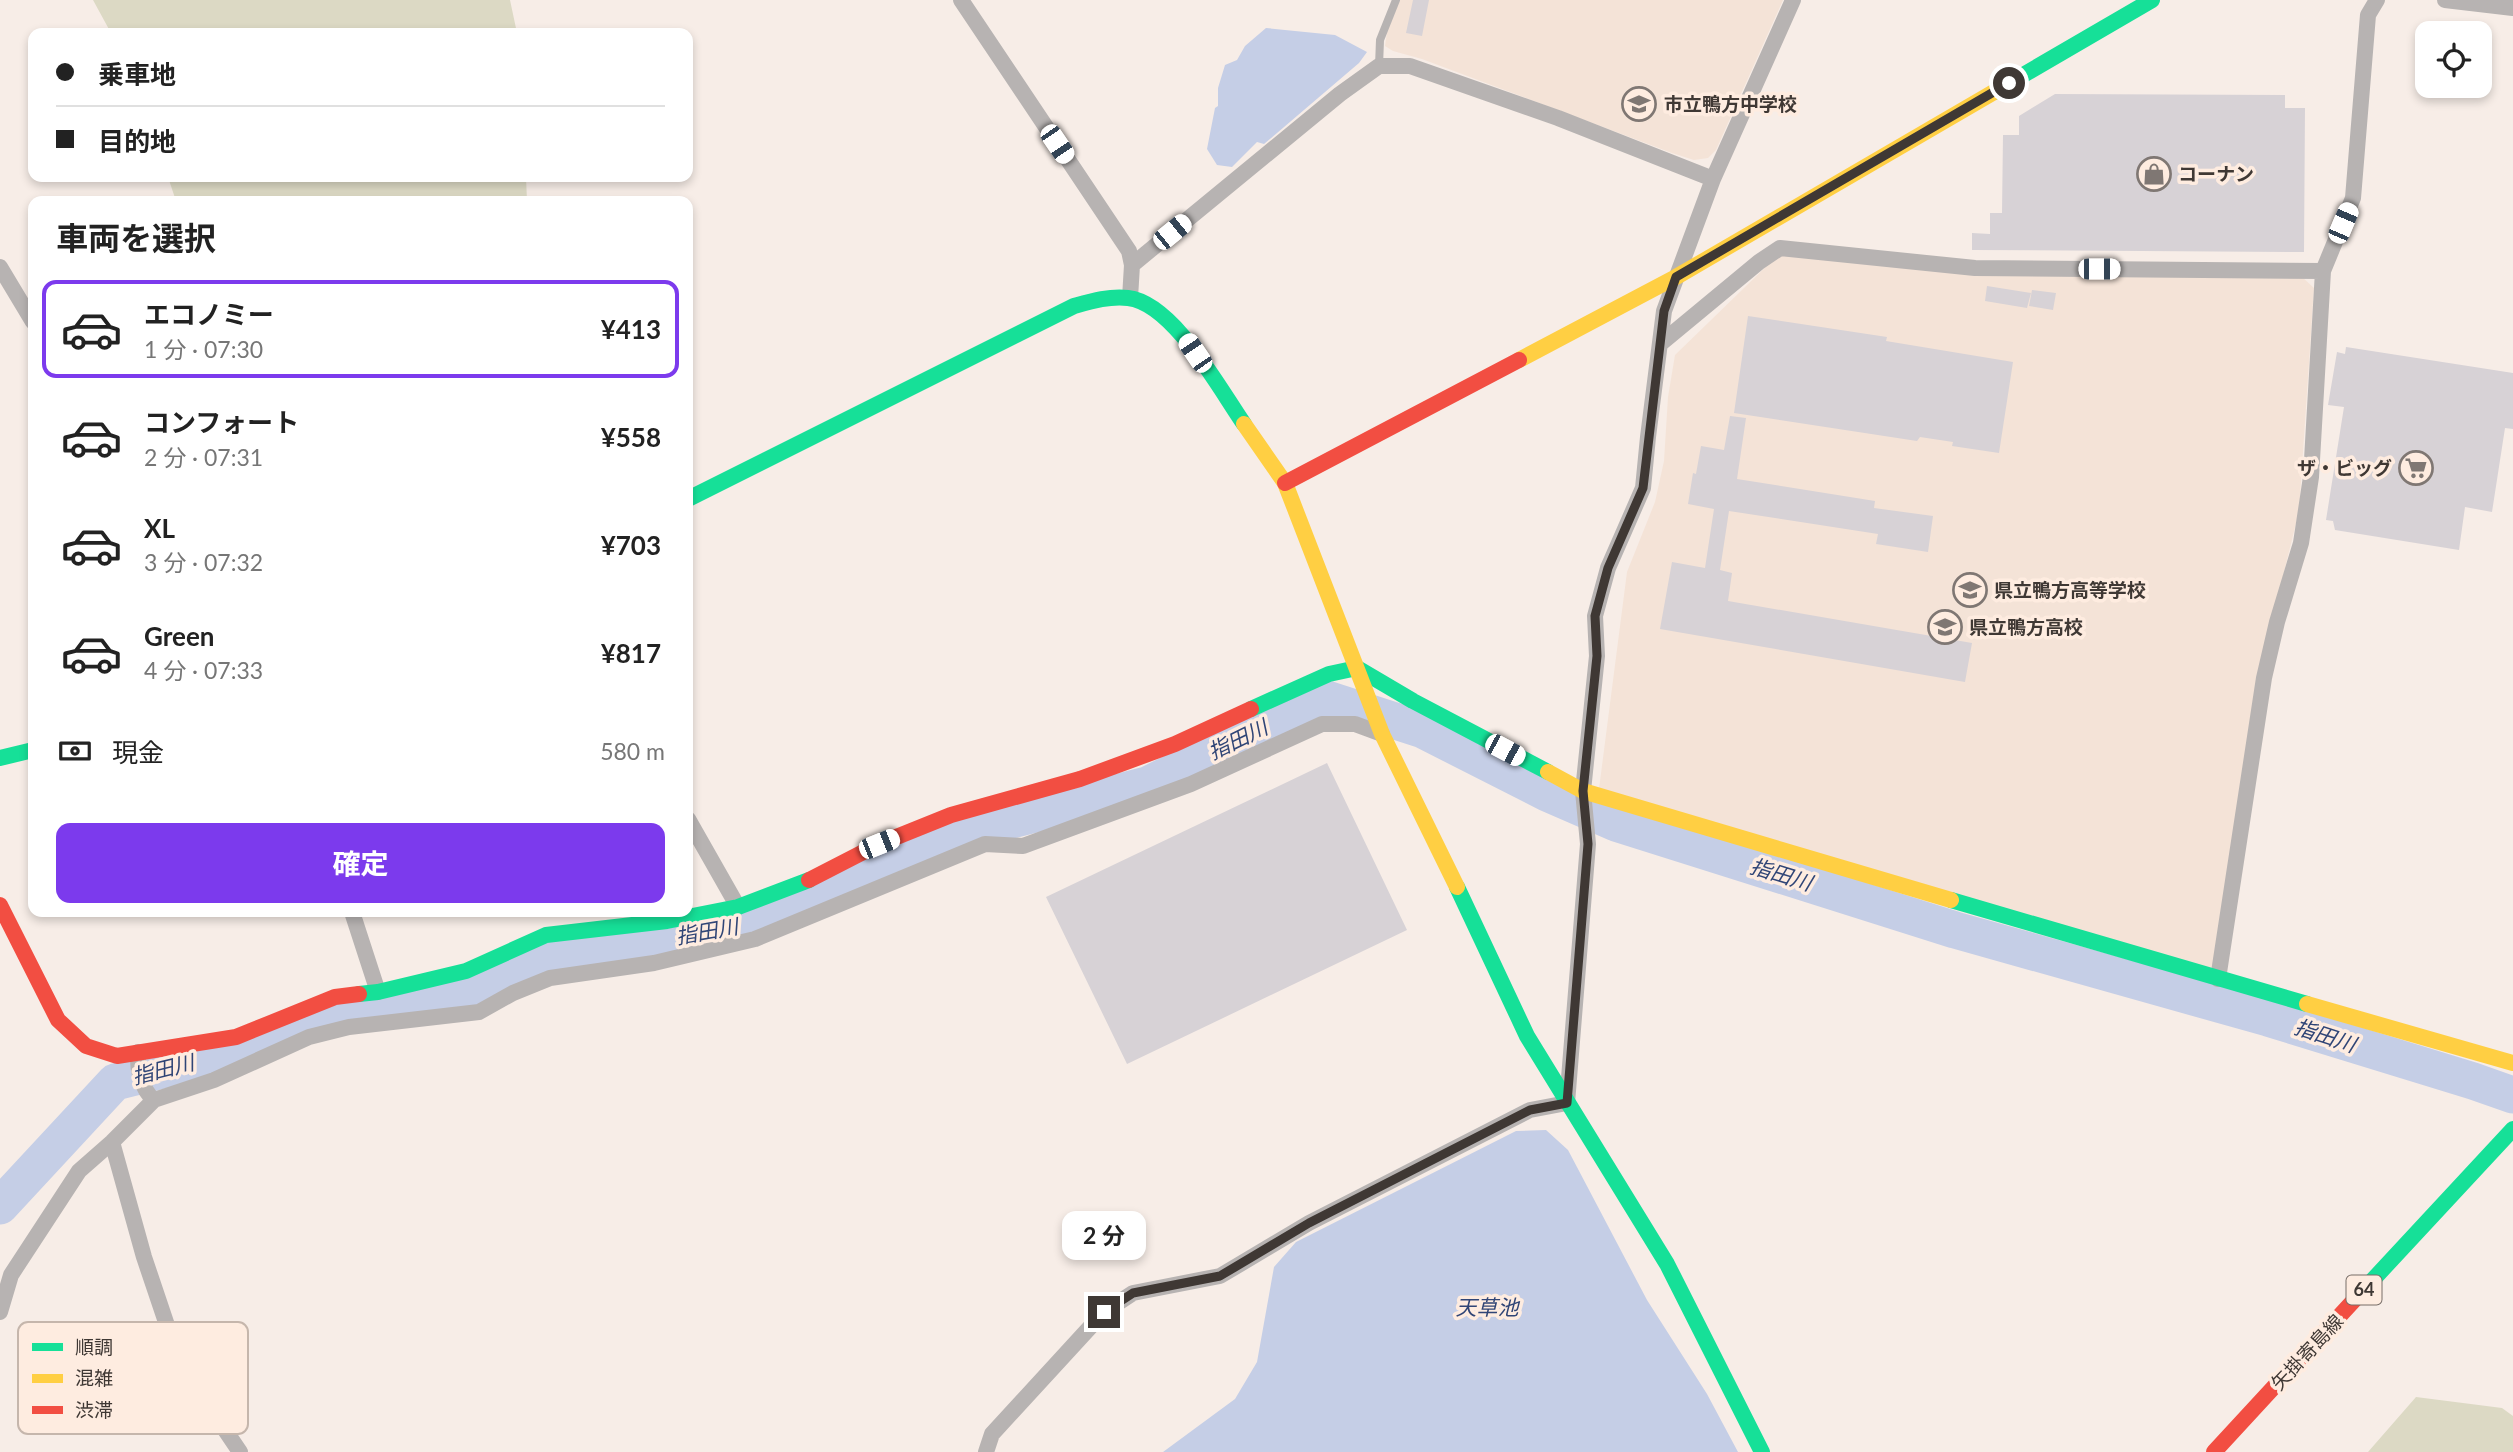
<!DOCTYPE html>
<html lang="ja">
<meta charset="utf-8">
<style>
:root{--surface:#fff;--page:#f6f6f6;--text:#222;--muted:#767676;--line:#e0e0e0;--accent:#7c3aed}
body{margin:0;font-family:Lato,"Noto Sans JP",sans-serif;background:var(--page);color:var(--text);height:100vh;display:flex;flex-direction:column;font-size:26px;white-space:nowrap}
*{box-sizing:border-box;margin:0}
p{font-size:23px;color:var(--muted)}
.icon{flex:none;width:38px;height:38px;fill:none;stroke:currentColor;stroke-width:2;stroke-linecap:round;stroke-linejoin:round}
.map{position:relative;flex:1;overflow:hidden}
.drawer{position:absolute;left:28px;top:196px;width:665px;height:721px;display:flex;flex-direction:column;background:var(--surface);border-radius:14px;box-shadow:0 4px 10px #0003}
.drawer>*{flex:none}
.hud{position:absolute;left:28px;top:28px;width:665px;height:154px;border-radius:14px;box-shadow:0 4px 10px #0003;display:grid;align-content:center;height:154px;padding:0 28px;background:var(--surface)}
.buttons{position:absolute;left:2415px;top:21px;display:grid;gap:14px}
.buttons a{display:grid;place-items:center;width:77px;height:77px;border-radius:14px;background:var(--surface);box-shadow:0 4px 10px #0003;font-size:35px}
.end{position:absolute;width:32px;height:32px;margin:-16px;border:9px solid #3f3834;background:#fff;box-shadow:0 0 0 4px #fff}
.from{border-radius:50%}
.bubble{position:absolute;height:49px;border-radius:14px;background:var(--surface);box-shadow:0 4px 10px #0003;font-size:23px;font-weight:700;line-height:49px;text-align:center}
.car{position:absolute;width:21px;height:42px;margin:-21px -10px;border-radius:9px;box-shadow:0 0 5px 2px #0007;background:linear-gradient(#fff 24%,#345 0 40%,#fff 0 76%,#345 0 86%,#fff 0)}
.hud b{display:flex;align-items:center;gap:24px;height:66px;font-size:26px}
.hud b+b{border-top:2px solid var(--line)}
.hud i{width:18px;height:18px;background:var(--text)}
ul{padding:0;list-style:none}
li{display:flex;align-items:center;gap:21px;height:98px;margin:0 14px 10px;padding:0 14px;border:4px solid transparent;border-radius:14px}
li div{flex:1}
li b{display:block;font-size:26px}
li em{font-style:normal;font-weight:700}
li.current{border-color:var(--accent)}
li>.icon{width:63px;height:63px;stroke-width:1.5}
h2{padding:0 28px;font-size:32px;line-height:84px}
.pay{display:flex;align-items:center;gap:18px;height:77px;padding:0 28px;font-size:26px}
.pay p{margin-inline-start:auto}
.action{display:flex;gap:14px;margin-top:auto;padding:14px 28px}
.action a{flex:1;height:80px;border-radius:14px;background:var(--accent);color:#fff;font-size:28px;font-weight:700;line-height:80px;text-align:center}
.map>svg:first-child{display:block}
</style>
<div class="map">
<svg width="2513" height="1452" viewBox="0 0 2513 1452">
<rect width="100%" height="100%" fill="#f7ede7"/>
<!-- built -->
<path fill="#f4e3d7" d="M1400 0H1783L1716 150 1708 158 1694 160 1672 153 1422 59 1393 51 1385 46 1387 32Z
M1778 255 2301 276 2314 288 2299 511 2263 658 2212 969 1599 789 1627 572 1655 502 1664 461 1668 397 1675 355Z"/>
<!-- green -->
<path fill="#dcd9c4" d="M93 0H510L517 33H111Z
M168 177H526L527 201H176Z
M2416 1397 2502 1408 2513 1416V1452H2368Z"/>
<!-- water -->
<path fill="#c5cee6" d="M1266 28 1335 35 1367 52 1359 63 1264 144 1257 142 1232 167 1217 165 1207 149 1215 108 1218 106V88L1225 65 1237 60 1245 46Z
M1546 1130 1568 1150 1647 1300 1707 1394 1738 1452H1163L1235 1399 1257 1362 1274 1267 1296 1242 1516 1131Z"/>
<g fill="none" stroke-linecap="round" stroke-linejoin="round">
<!-- river -->
<path stroke="#c5cee6" stroke-width="37" d="M0 1206 115 1082 234 1052 334 1010 472 991 551 953 726 933 824 895 965 832 1147 785 1324 698 1423 730 1547 793 1616 823 1955 930 2268 1018 2473 1081 2513 1095"/>
</g>
<!-- building -->
<path fill="#d7d2d6" d="M1413 0H1429L1422 36 1406 33Z
M2055 94 2285 95V108H2305L2304 252 1972 250V233L1990 234V213H2002L2003 135H2019V116Z
M1987 286 2031 293 2027 308 1985 301Z
M2032 290 2056 293 2053 310 2029 306Z
M1748 316 1887 337 1886 341 2013 362 1999 453 1952 446 1953 442 1920 437 1917 441 1734 413Z
M2346 347 2513 373V429L2505 428 2492 512 2465 507 2459 550 2335 530 2333 521 2326 520 2344 407 2328 405 2337 352 2345 354Z
M1730 416 1746 418 1737 479 1875 501 1874 508 1933 516 1928 552 1876 544 1878 534 1729 511 1720 570 1732 573 1728 601 1972 643 1965 682 1660 629 1672 562 1705 568 1714 509 1688 504 1693 473 1696 474 1701 446 1724 450Z
M1327 763 1407 930 1127 1064 1046 897Z"/>
<g fill="none" stroke-linecap="round" stroke-linejoin="round">
<!-- lane -->
<path stroke="#b7b3b2" stroke-width="8" d="M1379 66 1380 40 1396 0"/>
<!-- street -->
<path stroke="#b7b3b2" stroke-width="16" d="M961 0 1129 251 1132 265 1130 298
M2445 0 2513 8
M1132 265 1340 94 1379 66H1410L1558 118 1713 179
M0 267 33 322
M1660 344 1759 262 1780 248 1975 268 2323 271
M688 819 738 907
M352 912 378 992
M2218 979 2264 678 2277 622 2301 543 2311 477 2323 271 2353 198 2368 15 2377 0
M138 1052C137 1068 141 1089 154 1100
M112 1142 144 1257 174 1346 198 1390 240 1452
M0 1312 11 1275 79 1171 112 1142 154 1100 214 1080 309 1037 349 1027 479 1012 513 993 550 978 654 963 755 939 985 844 1023 846 1191 784 1322 724H1355L1382 734
M986 1452 992 1434 1104 1312 1133 1293 1220 1276 1309 1223 1530 1110 1567 1103 1588 844 1583 791 1597 656 1595 616 1608 568 1643 488 1648 437 1664 311 1713 179 1793 0"/>
<!-- fast -->
<path stroke="#16e098" stroke-width="16" d="M1994 92 2152 0
M688 499 1074 306C1092 301 1109 296 1128 298 1173 303 1219 388 1244 424
M1251 709 1329 674 1357 668 1413 701 1548 772
M0 758 33 750
M1457 887 1527 1036 1667 1264 1762 1452
M1951 900 2307 1004
M359 994 378 992 466 971 546 935 667 921 738 907 809 880
M2369 1284 2513 1129"/>
<!-- slow -->
<path stroke="#ffcf43" stroke-width="16" d="M1519 360 1676 277 1994 92
M1244 424 1285 483 1382 734 1457 887
M1548 772 1583 791 1951 900
M2307 1004 2513 1063"/>
<!-- jam -->
<path stroke="#f24e42" stroke-width="16" d="M1285 483 1519 360
M809 880 879 844 951 815 1080 779 1175 744 1251 709
M0 905 58 1020 86 1046 117 1056 236 1037 335 997 359 994
M2214 1452 2369 1284"/>
</g>
<g fill="none" stroke-linecap="round" stroke-linejoin="round">
<!-- route -->
<path stroke="#3f3834" stroke-width="9" d="M1104 1312 1133 1293 1220 1276 1309 1223 1530 1110 1567 1103 1588 844 1583 791 1597 656 1595 616 1608 568 1643 488 1664 311 1676 277 2009 83"/>
</g>
<!-- icons -->
<defs>
<g id="school-ring" transform="scale(1.75)"><circle r="9.5" fill="#feece0" stroke="#7f7773" stroke-width="1.5"/><path d="M0-5L7-2L0 1L-7-2ZM-4 1L0 2.5L4 1V4Q0 6-4 4Z" fill="#7f7773"/></g>
<g id="shop-ring" transform="scale(1.75)"><circle r="9.5" fill="#feece0" stroke="#7f7773" stroke-width="1.5"/><path d="M-5-2.5h2.3a2.7 3.5 0 0 1 5.4 0H5L5.5 6h-11ZM-1.5-2.5h3a1.5 2.3 0 0 0-3 0Z" fill="#7f7773"/></g>
<g id="supermarket-ring" transform="scale(1.75)"><circle r="9.5" fill="#feece0" stroke="#7f7773" stroke-width="1.5"/><path d="M-6-5.5h2.5l.6 2H6L4.5 2H-2.5L-4.4-4H-6ZM-1.5 3.2a1.3 1.3 0 1 0 .1 0ZM3 3.2a1.3 1.3 0 1 0 .1 0Z" fill="#7f7773"/></g>
</defs>
<g fill-rule="evenodd">
<use href="#school-ring" x="1639" y="104"/>
<use href="#shop-ring" x="2154" y="174"/>
<use href="#supermarket-ring" x="2416" y="468"/>
<use href="#school-ring" x="1970" y="590"/>
<use href="#school-ring" x="1945" y="627"/>
</g>
<g text-anchor="middle" stroke-width="7" stroke-linejoin="round" paint-order="stroke">
<!-- shield labels -->
<rect fill="#feece0" stroke="#786e68" stroke-width="2" x="2346.5" y="1275.5" width="35" height="29" rx="5"/>
<g font-size="18" font-weight="bold" fill="#3f3834">
<text x="2364" y="1296">64</text>
</g>
<!-- poi labels -->
<g font-size="19" font-weight="bold" fill="#3f3834" stroke="#feece0" text-anchor="start">
<text x="1664" y="111">市立鴨方中学校</text>
<text x="2178" y="181">コーナン</text>
<text x="2392" y="475" text-anchor="end">ザ・ビッグ</text>
<text x="1994" y="597">県立鴨方高等学校</text>
<text x="1969" y="634">県立鴨方高校</text>
</g>
<!-- street labels -->
<g font-size="19" fill="#3f3834" stroke="#feece0">
<text transform="translate(2307 1352) rotate(-47)" y="7">矢掛寄島線</text>
</g>
<!-- water labels -->
<g font-size="21" font-style="italic" fill="#304576" stroke="#feece0">
<text transform="translate(1238 740) rotate(-26)" y="7">指田川</text>
<text transform="translate(1781 875) rotate(17)" y="7">指田川</text>
<text transform="translate(707 932) rotate(-10)" y="7">指田川</text>
<text transform="translate(2325 1036) rotate(18)" y="7">指田川</text>
<text transform="translate(163 1070) rotate(-14)" y="7">指田川</text>
<text x="1487" y="1315">天草池</text>
</g>
</g>
<!-- legend -->
<rect x="18" y="1322" width="230" height="112" rx="10" fill="#feece0" stroke="#c5b6ac" stroke-width="2"/>
<rect x="32" y="1343" width="31" height="8" fill="#16e098"/>
<rect x="32" y="1374" width="31" height="9" fill="#ffcf43"/>
<rect x="32" y="1406" width="31" height="8" fill="#f24e42"/>
<g font-size="19" fill="#3f3834">
<text x="75" y="1354">順調</text>
<text x="75" y="1385">混雑</text>
<text x="75" y="1417">渋滞</text>
</g>
</svg>
<div class="buttons">
<a><svg class="icon" aria-label="locate" viewBox="0 0 24 24"><circle cx="12" cy="12" r="6"/><path d="M12 2v4M12 18v4M2 12h4M18 12h4"/></svg></a>
</div>
<i class="end from" style="left:2009px;top:83px"></i>
<i class="end" style="left:1104px;top:1312px"></i>
<div class="bubble" style="left:1062px;top:1211px;width:84px">2 分</div>
<i class="car" style="left:1057px;top:144px;rotate:146deg"></i>
<i class="car" style="left:2343px;top:223px;rotate:23deg"></i>
<i class="car" style="left:1172px;top:232px;rotate:51deg"></i>
<i class="car" style="left:2099px;top:269px;rotate:90deg"></i>
<i class="car" style="left:1195px;top:353px;rotate:326deg"></i>
<i class="car" style="left:1505px;top:750px;rotate:118deg"></i>
<i class="car" style="left:879px;top:844px;rotate:68deg"></i>
<div class="hud">
<b><i class="from"></i>乗車地</b>
<b><i></i>目的地</b>
</div>
<section class="drawer">
<h2>車両を選択</h2>
<ul>
<li class="current"><svg class="icon" aria-label="car" viewBox="0 0 24 24"><path d="M5 17H2v-5l4-1 3-4h7l3 4 3 1v5h-3M9 17h6M6 11h13"/><circle cx="7" cy="17" r="2"/><circle cx="17" cy="17" r="2"/></svg><div><b>エコノミー</b><p>1 分 · 07:30</p></div><em>¥413</em></li>
<li><svg class="icon" aria-label="car" viewBox="0 0 24 24"><path d="M5 17H2v-5l4-1 3-4h7l3 4 3 1v5h-3M9 17h6M6 11h13"/><circle cx="7" cy="17" r="2"/><circle cx="17" cy="17" r="2"/></svg><div><b>コンフォート</b><p>2 分 · 07:31</p></div><em>¥558</em></li>
<li><svg class="icon" aria-label="car" viewBox="0 0 24 24"><path d="M5 17H2v-5l4-1 3-4h7l3 4 3 1v5h-3M9 17h6M6 11h13"/><circle cx="7" cy="17" r="2"/><circle cx="17" cy="17" r="2"/></svg><div><b>XL</b><p>3 分 · 07:32</p></div><em>¥703</em></li>
<li><svg class="icon" aria-label="car" viewBox="0 0 24 24"><path d="M5 17H2v-5l4-1 3-4h7l3 4 3 1v5h-3M9 17h6M6 11h13"/><circle cx="7" cy="17" r="2"/><circle cx="17" cy="17" r="2"/></svg><div><b>Green</b><p>4 分 · 07:33</p></div><em>¥817</em></li>
</ul>
<div class="pay"><svg class="icon" aria-label="cash" viewBox="0 0 24 24"><path d="M3 7h18v10H3z"/><circle cx="12" cy="12" r="2"/></svg>現金<p>580 m</p></div>
<div class="action"><a>確定</a></div>
</section>
</div>
